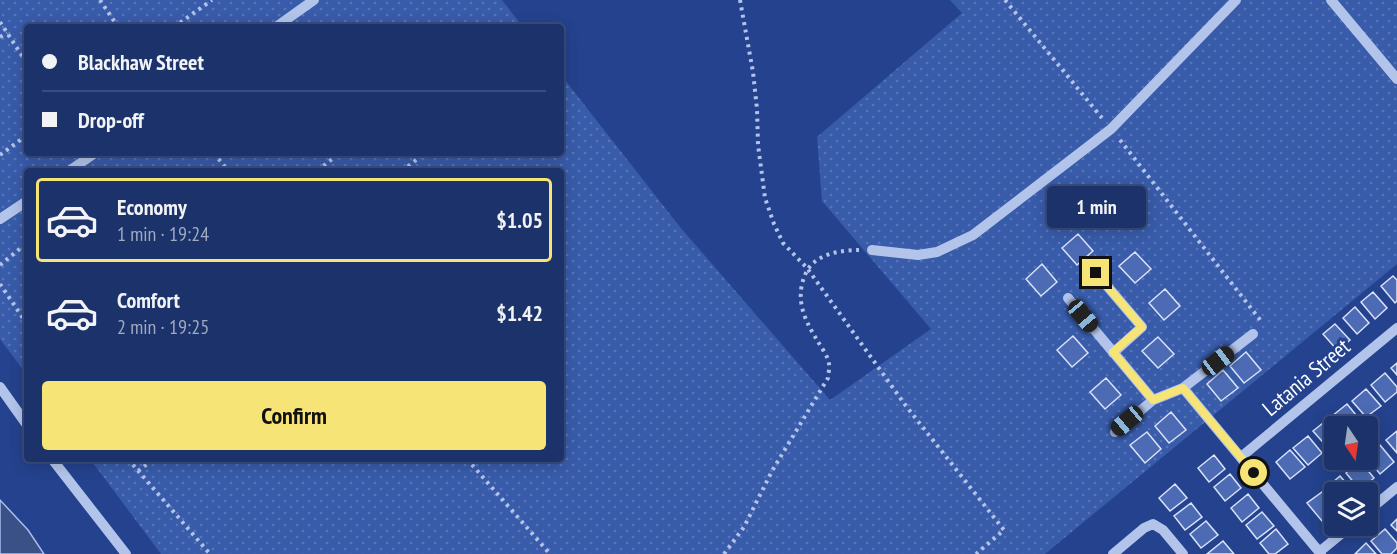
<!DOCTYPE html>
<meta charset="utf-8">
<style>
:root{--surface:#1b326a;--page:#243a70;--text:#f1f3f6;--muted:#a0aac1;--line:#394d7e;--accent:#f6e476}
body{margin:0;font-family:"PT Sans Narrow",sans-serif;background:var(--page);color:var(--text);height:100vh;display:flex;flex-direction:column;font-size:22px;white-space:nowrap}
*{box-sizing:border-box;margin:0}
p{font-size:20px;color:var(--muted)}
.icon{flex:none;width:33px;height:33px;fill:none;stroke:currentColor;stroke-width:2;stroke-linecap:round;stroke-linejoin:round}
.map{position:relative;flex:1;overflow:hidden}
.drawer{position:absolute;left:24px;top:168px;width:540px;height:294px;display:flex;flex-direction:column;background:var(--surface);border-radius:6px;box-shadow:0 3px 15px #0003,0 0 0 2px var(--line)}
.drawer>*{flex:none}
.hud{position:absolute;left:24px;top:24px;width:540px;height:132px;border-radius:6px;box-shadow:0 3px 15px #0003,0 0 0 2px var(--line);display:grid;align-content:center;height:132px;padding:0 18px;background:var(--surface)}
.needle{width:39px;rotate:167deg}
.fabs{position:absolute;left:1324px;top:416px;display:grid;gap:12px}
.fabs a{display:grid;place-items:center;width:54px;height:54px;border-radius:6px;background:var(--surface);box-shadow:0 3px 15px #0003,0 0 0 2px var(--line);font-size:30px}
.end{position:absolute;width:27px;height:27px;margin:-14px;border:8px solid #f6e476;background:#111;box-shadow:0 0 0 3px #111}
.from{border-radius:50%}
.bubble{position:absolute;height:42px;border-radius:6px;background:var(--surface);box-shadow:0 3px 15px #0003,0 0 0 2px var(--line);font-size:20px;font-weight:600;line-height:42px;text-align:center}
.car{position:absolute;width:18px;height:36px;margin:-18px -9px;border-radius:8px;box-shadow:0 0 4px 2px #0007;background:linear-gradient(#222 24%,#8ab4d8 0 40%,#222 0 76%,#8ab4d8 0 86%,#222 0)}
.hud b{display:flex;align-items:center;gap:21px;height:57px;font-size:22px}
.hud b+b{border-top:2px solid var(--line)}
.hud i{width:15px;height:15px;background:var(--text)}
ul{padding:10px 0 0;list-style:none}
li{display:flex;align-items:center;gap:18px;height:84px;margin:0 12px 9px;padding:0 6px;border:3px solid transparent;border-radius:6px}
li div{flex:1}
li b{display:block;font-size:22px}
li em{font-style:normal;font-weight:600}
li.on{border-color:var(--accent)}
li>.icon{width:54px;height:54px;stroke-width:1.5}
.cta{display:flex;gap:12px;margin-top:auto;padding:12px 18px}
.cta a{flex:1;height:69px;border-radius:6px;background:var(--accent);color:#111;font-size:24px;font-weight:600;line-height:69px;text-align:center}
.map>svg:first-child{display:block}
</style>
<div class="map">
<svg width="1397" height="554" viewBox="0 0 1397 554">
<defs>
<pattern id="grass-dots" width="8" height="8" patternUnits="userSpaceOnUse" patternTransform="scale(1.5)"><rect width="8" height="8" fill="#385baa"/><path d="M2 2h.1M6 6h.1" fill="none" stroke="#5674b7" stroke-width="1.8" stroke-linecap="round"/></pattern>
</defs>
<rect width="100%" height="100%" fill="#24428d"/>
<!-- grass -->
<path fill="url(#grass-dots)" d="M0 0H502L523 27H27V153H561V75L680 227 830 400 931 329 822 201 817 137 962 13 950 0H1397V264L1045 554H161L90 459H561V171H27V375L0 339Z"/>
<!-- water -->
<path fill="#3a5188" stroke="#a7bdec" stroke-width="1.5" d="M0 500 28 530 44 554H0Z"/>
<!-- building -->
<path fill="#4c6bb4" stroke="#d8e2f8" stroke-width="1.5" d="M1078 234 1093 251 1077 265 1062 248Z
M1135 252 1151 269 1135 283 1119 266Z
M1042 264 1057 282 1041 296 1026 279Z
M1393 276 1397 280V301L1395 303 1381 286Z
M1165 289 1180 306 1164 320 1149 303Z
M1373 292 1387 308 1375 319 1361 302Z
M1355 307 1369 323 1357 334 1343 318Z
M1335 324 1350 340 1338 351 1323 334Z
M1073 336 1088 353 1072 367 1057 350Z
M1158 337 1174 354 1158 368 1142 351Z
M1246 352 1261 370 1244 383 1230 366Z
M1397 363V375L1391 368Z
M1223 370 1238 388 1221 401 1207 384Z
M1385 373 1397 387V392L1385 402 1371 385Z
M1106 378 1121 395 1105 409 1090 392Z
M1366 389 1381 406 1366 417 1352 401Z
M1347 404 1361 421 1355 426H1341L1332 416Z
M1171 412 1186 430 1169 443 1155 426Z
M1328 419 1335 428V442L1328 448 1313 431Z
M1397 431V453L1386 440Z
M1147 432 1161 449 1145 463 1130 445Z
M1308 436 1322 453 1308 465 1293 448Z
M1380 445 1394 462 1380 474 1368 459V455Z
M1290 450 1305 467 1290 479 1276 462Z
M1214 455 1225 469 1209 482 1198 468Z
M1360 461 1374 478 1360 490 1346 473Z
M1230 474 1241 488 1225 501 1214 487Z
M1340 476 1354 492H1335V498L1326 488Z
M1175 484 1187 498 1170 511 1159 498Z
M1322 492 1335 507V510L1322 521 1307 503Z
M1248 494 1259 508 1242 522 1231 508Z
M1191 503 1202 517 1185 530 1174 516Z
M1262 512 1274 526 1257 539 1246 525Z
M1397 519V531L1391 525Z
M1206 521 1218 535 1201 548 1190 534Z
M1276 529 1288 544 1275 554H1269L1260 543Z
M1385 529 1397 543V548L1391 554H1382L1371 541Z
M1223 541 1234 554H1207Z
M1366 543 1376 554H1355Z"/>
<g fill="none" stroke-linecap="round" stroke-linejoin="round">
<!-- path -->
<path stroke="#b3c4eb" stroke-width="4" stroke-dasharray="3 4.5" stroke-linecap="butt" d="M100 0 118 27
M740 0 753 72 757 109 758 145 765 198 774 224 783 243 807 268 906 406 1004 530 976 554
M1005 0 1102 118
M0 22 27 63
M174 27 212 0
M0 37 7 33
M1120 140 1261 321
M214 153 228 171
M0 155 27 135
M326 171 322 167 340 153
M402 171 425 153
M0 265 27 243
M0 284 27 324
M128 459 210 554
M467 459 550 554
M138 471 154 459
M724 554 744 527 772 471 828 378C828 374 830 368 829 364 828 356 821 347 817 340 804 319 795 299 805 275 813 254 840 250 860 250"/>
<!-- minor -->
<path stroke="#b3c4eb" stroke-width="10" d="M1331 0 1397 79
M276 27 314 0
M69 171 95 153
M0 219 27 201
M872 250 918 255 937 252 973 235 1111 129 1236 0
M1096 273 1142 327 1113 353
M1068 298 1153 400
M0 387 27 425
M1183 388 1321 554
M1115 432 1153 400 1183 388 1253 334
M1241 457 1397 328
M52 459 126 554
M1368 511 1397 487
M1319 552 1352 525
M1113 554 1144 528 1153 524 1163 530 1183 554"/>
</g>
<g fill="none" stroke-linecap="round" stroke-linejoin="round">
<!-- route -->
<path stroke="#f6e476" stroke-width="8" d="M1096 273 1142 327 1113 352 1153 400 1183 388 1254 473"/>
</g>
<g text-anchor="middle" stroke-width="6" stroke-linejoin="round" paint-order="stroke">
<!-- street labels -->
<g font-size="22" fill="#fff" stroke="#24428d">
<text transform="translate(1306 377) rotate(-40)" y="8">Latania Street</text>
</g>
</g>
</svg>
<div class="fabs">
<a><svg class="needle" viewBox="-14 -14 28 28"><path d="M0-13l5 13h-10z" fill="#e53935"/><path d="M0 13l5-13h-10z" fill="#a0aac1"/></svg></a>
<a><svg class="icon" aria-label="layers" viewBox="0 0 24 24"><path d="M12 4l9 5-9 5-9-5zM3 14l9 5 9-5"/></svg></a>
</div>
<i class="end from" style="left:1254px;top:473px"></i>
<i class="end" style="left:1096px;top:273px"></i>
<div class="bubble" style="left:1047px;top:186px;width:99px">1 min</div>
<i class="car" style="left:1083px;top:316px;rotate:140deg"></i>
<i class="car" style="left:1218px;top:361px;rotate:53deg"></i>
<i class="car" style="left:1127px;top:421px;rotate:230deg"></i>
<div class="hud">
<b><i class="from"></i>Blackhaw Street</b>
<b><i></i>Drop-off</b>
</div>
<section class="drawer">
<ul>
<li class="on"><svg class="icon" aria-label="car" viewBox="0 0 24 24"><path d="M5 17H2v-5l4-1 3-4h7l3 4 3 1v5h-3M9 17h6M6 11h13"/><circle cx="7" cy="17" r="2"/><circle cx="17" cy="17" r="2"/></svg><div><b>Economy</b><p>1 min · 19:24</p></div><em>$1.05</em></li>
<li><svg class="icon" aria-label="car" viewBox="0 0 24 24"><path d="M5 17H2v-5l4-1 3-4h7l3 4 3 1v5h-3M9 17h6M6 11h13"/><circle cx="7" cy="17" r="2"/><circle cx="17" cy="17" r="2"/></svg><div><b>Comfort</b><p>2 min · 19:25</p></div><em>$1.42</em></li>
</ul>
<div class="cta"><a>Confirm</a></div>
</section>
</div>
